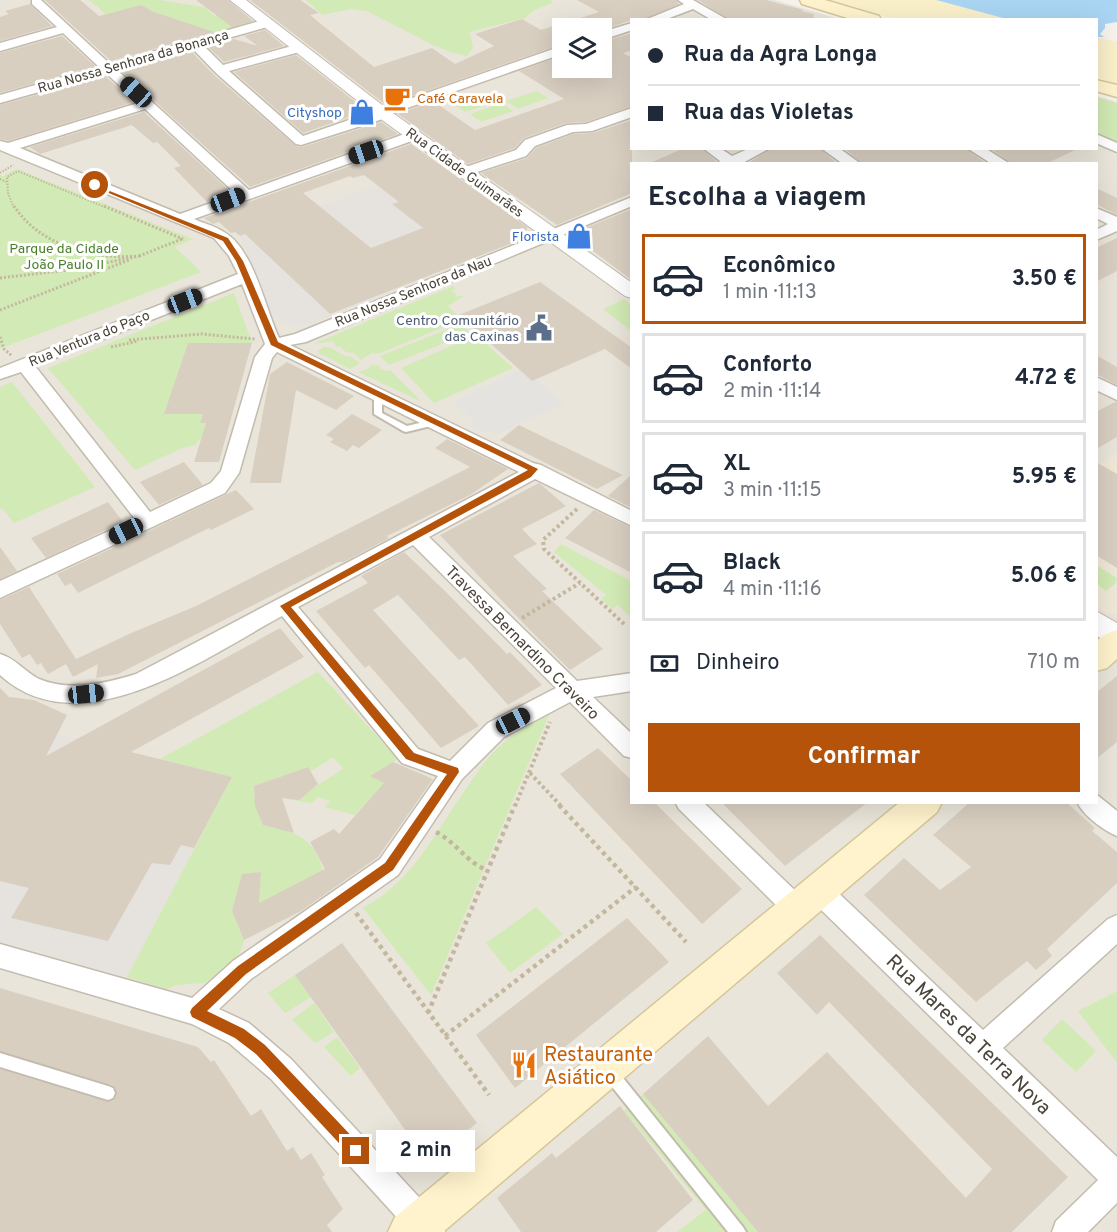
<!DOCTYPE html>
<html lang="pt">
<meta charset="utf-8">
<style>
:root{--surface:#fff;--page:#f2f2f3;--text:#1f2937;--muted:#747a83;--line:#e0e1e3;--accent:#b45309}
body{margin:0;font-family:Overpass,sans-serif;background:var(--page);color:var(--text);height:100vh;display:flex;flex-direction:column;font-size:22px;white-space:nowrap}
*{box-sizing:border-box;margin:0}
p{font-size:20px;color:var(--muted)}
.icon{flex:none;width:33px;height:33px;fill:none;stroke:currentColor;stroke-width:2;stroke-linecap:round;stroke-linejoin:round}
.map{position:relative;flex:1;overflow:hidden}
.drawer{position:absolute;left:630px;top:162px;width:468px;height:642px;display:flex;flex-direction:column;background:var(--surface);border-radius:0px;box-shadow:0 6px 24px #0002}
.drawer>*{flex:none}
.banner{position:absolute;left:630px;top:18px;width:468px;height:132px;border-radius:0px;box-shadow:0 6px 24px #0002;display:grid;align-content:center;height:132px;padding:0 18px;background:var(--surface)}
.buttons{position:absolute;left:552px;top:18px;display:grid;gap:12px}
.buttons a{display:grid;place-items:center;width:60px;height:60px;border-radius:0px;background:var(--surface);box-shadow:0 6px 24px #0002;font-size:30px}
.end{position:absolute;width:27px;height:27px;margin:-14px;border:8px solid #b45309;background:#fff;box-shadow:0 0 0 3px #fff}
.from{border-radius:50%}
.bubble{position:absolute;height:42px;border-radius:0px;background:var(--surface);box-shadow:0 6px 24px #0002;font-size:20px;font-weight:700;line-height:42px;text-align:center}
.car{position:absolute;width:18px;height:36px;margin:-18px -9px;border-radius:8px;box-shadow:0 0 4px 2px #0007;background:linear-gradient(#222 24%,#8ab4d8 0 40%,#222 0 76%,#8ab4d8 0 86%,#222 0)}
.banner b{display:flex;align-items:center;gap:21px;height:57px;font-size:22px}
.banner b+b{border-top:2px solid var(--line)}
.banner i{width:15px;height:15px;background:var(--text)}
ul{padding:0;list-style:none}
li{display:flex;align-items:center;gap:18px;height:90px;margin:0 12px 9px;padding:0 6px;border:3px solid var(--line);border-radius:0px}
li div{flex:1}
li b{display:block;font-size:22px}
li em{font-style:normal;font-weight:700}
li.current{border-color:var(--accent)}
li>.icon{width:54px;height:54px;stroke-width:1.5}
h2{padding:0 18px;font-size:27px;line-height:72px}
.pay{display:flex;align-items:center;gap:15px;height:66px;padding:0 18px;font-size:22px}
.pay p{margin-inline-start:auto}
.primary-button{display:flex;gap:12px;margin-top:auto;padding:12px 18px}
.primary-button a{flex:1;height:69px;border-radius:0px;background:var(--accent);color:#fff;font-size:24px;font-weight:700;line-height:69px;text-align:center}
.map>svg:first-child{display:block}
</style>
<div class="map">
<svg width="1117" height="1232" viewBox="0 0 1117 1232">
<rect width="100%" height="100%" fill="#f6f3ec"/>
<!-- residential -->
<path fill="#eae5da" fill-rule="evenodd" d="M0 0H775L839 19 632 20V148H1096L1097 96 1117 102V1232H0V349L200 272 174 247 192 239 0 174ZM562 28H602V68H562ZM632 164H1096V802H632Z"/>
<!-- industrial -->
<path fill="#e6e2dd" d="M437 163 527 228V230L518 233 522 239 309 325H290L274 316 240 236Z
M57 734 232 777 127 977 0 941V772Z"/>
<!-- education -->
<path fill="#efe8d6" d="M1117 453V614L1105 613 1097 607V466Z"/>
<!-- green -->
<path fill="#d2eab5" d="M89 0H159L204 7 215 16 238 10 253 22 217 33 154 12 141 5 106 14Z
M306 0H551L552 3 533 11 525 18 470 32 473 48 467 56 453 53 433 45 367 11 351 9 322 15Z
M537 91 548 98 518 109 506 101Z
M487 94 497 101 465 112 455 105Z
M1096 97 1117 103V145L1097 135Z
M502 103 513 111 481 122 470 114Z
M17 169 193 239 175 247 201 272 0 349V174L3 176Z
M453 286 456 289 452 291 458 296H464L448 306 461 320 378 354 372 353 361 360 354 353 346 352 340 346 336 347 333 341 313 344Z
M234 293 252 343H188L164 414H203L200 423H206L202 437 195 445 182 448 135 470 48 368Z
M624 299 631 305V331L603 309Z
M461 324 470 333 389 365 380 356Z
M476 335 513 368 434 403 401 368Z
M324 347H329L347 357 350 356 360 363 350 369 319 353 318 351Z
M373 364 375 366 379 365 380 369 386 371 390 370 422 402 358 372 368 369Z
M12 382 95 487 14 523 2 508 0 509V387Z
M561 544 631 581V618L618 605 612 609 601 598 606 595 554 552Z
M1096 565 1117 578 1115 584 1106 591 1097 584Z
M318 672 398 759 370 776 385 783 355 815 325 807 330 801 318 797 312 803 281 798 318 785 343 769 333 757 310 772 307 767 254 786 255 806 263 825C296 832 313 836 323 871L249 909 259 897 261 872 242 875 232 911 244 940 238 958 223 976 212 978 204 983 177 985 166 989 127 977 232 777 160 759Z
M549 715 431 995 363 908C417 878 435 831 470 783 477 773 485 760 495 751 510 736 530 724 549 715Z
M536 907 563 934 510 973 486 943Z
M295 975 311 997 285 1013 268 993Z
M1117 991V1063L1078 1011Z
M314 1003 334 1032 315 1043 292 1020Z
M1062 1019 1096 1051 1076 1072 1042 1040Z
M337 1037 360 1068 351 1076 324 1047Z
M643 1094 758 1232H677L706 1210 624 1111Z"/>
<!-- sand -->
<path fill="#f9efc9" d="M829 0H936L1007 19H894Z
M1096 37 1117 42V84L1097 78Z"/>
<!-- parking -->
<path fill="#e5e3e0" d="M520 370 532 380 535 379 564 404 496 435 490 430 483 432 470 426 475 422 453 402Z"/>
<!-- water -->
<path fill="#a9d4f2" d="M936 0H1117V22L1105 24V28L1100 34 1104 37H1097L1096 20 1007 19Z"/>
<!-- building -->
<path fill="#d8cfc1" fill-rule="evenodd" d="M45 0H80L99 16 141 5 154 12 214 32 111 61Z
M196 0H228L253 21 232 27Z
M250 0H300L319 13 310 15 374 67 432 48 455 64 494 46 475 34 522 19 541 30 562 23V44L386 105Z
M577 0H676L679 4 643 20H632L602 30 581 28 568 22 599 12Z
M698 0H766L804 10 801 11 814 14 813 20H730Z
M30 4 52 26 0 41V17L9 14 5 11Z
M265 30 284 46 224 62 207 46 234 39 258 46 244 36Z
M632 33V50L623 53 632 58V106L586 122 566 123 524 138 515 148 468 164 398 114 433 101 475 130 564 99 519 71 562 56V68H602V42Z
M62 36 95 66 0 93V53Z
M191 51 214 75 296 146 302 147 381 122 398 134 250 187 121 71Z
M296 55 367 111 303 133 234 72Z
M105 76 134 102 8 141 0 139V105Z
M144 112 232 193 207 202 174 168 181 166 157 142 153 143 132 125 40 154 30 147Z
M632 120V193L557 225 481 173 527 158 536 148 573 134 593 133Z
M411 144 527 227V230L521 232 523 239 330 314 245 234 240 236 235 232 231 233 219 222 213 224 204 218ZM364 175 399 202 392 204 423 228 371 248 303 193 350 176 353 178Z
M684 148H701L717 162 716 164H648Z
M772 148H819L838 164H747Z
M844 148H965L987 164H863Z
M990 148H1079L1046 164H1012Z
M1096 188 1117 198V215L1096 204Z
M632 209V280L570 234Z
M1117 238V271L1096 282V248Z
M540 282 632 348V369L605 349 532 381 459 315Z
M188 343H252L219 462H194L206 423H200L203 414H164Z
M1096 355 1117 367V385L1096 374Z
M287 362 354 396 336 410 296 390 281 483H250L270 374Z
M1115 402H1117V437L1096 449V412Z
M352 414 382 430 359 448 353 445 347 451 330 442 334 439 326 435Z
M519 425 552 441 623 475 597 489 500 440Z
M447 439 508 469 470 495 387 536 389 538 344 562H338L118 674 96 678 98 664 73 677 66 664 48 674 41 663 37 665 30 654 22 658 0 624V600L29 587 76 659 72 661 129 634 196 606 470 467 435 448Z
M184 462 203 485 159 505 140 482Z
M1096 462 1117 474V568L1096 555Z
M632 474V508L608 496Z
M539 483 566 506 522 529 537 544 513 556 547 589 542 591 603 649 570 670 524 624 440 535Z
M236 490 254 509 211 530 209 528 78 593 71 583 65 586 57 574Z
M108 502 123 522 46 558 31 538Z
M594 510 632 528V573L565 538Z
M0 547 17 571 0 579Z
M404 552 443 589 507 654 510 652 542 685 508 705 465 657 459 660 398 595 373 610 479 726 441 748 369 665 365 668 316 611 368 583 361 576Z
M280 628 304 657 131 752 232 777 194 848 181 845 170 865 152 863 108 941 11 918 29 888 0 881V688L9 697 34 700 67 715 46 756Z
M1117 676V742L1096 759V693Z
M598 748 632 781V802H654L742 889 702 924 560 774Z
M393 762 433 779 378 857 301 911 244 940 232 911 242 874 261 872 259 903 325 869 310 842 334 829 339 834 384 783 370 776Z
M308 767 318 784 299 800 282 798 294 833 263 825 255 806 254 786Z
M721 802H868L785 866Z
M970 802H1066L1095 828 1092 831 1117 852V883L1047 949 1052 956 1036 970 1027 961 976 1002 864 895 904 858 940 890 971 867 933 835Z
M627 918 669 962 515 1088 476 1035Z
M820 935 1068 1177 1012 1232H758L643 1094 708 1036 768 1106 827 1052 966 1198 992 1169 829 1002 817 1015 777 973Z
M342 943 477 1123 428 1162 295 975Z
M0 988 198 1047 211 1062 214 1060 251 1116 261 1109 287 1151 293 1147 301 1160 311 1153 325 1175 322 1177 343 1209 327 1225 332 1232H0V1069L107 1102 114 1100 117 1094 115 1087 109 1084 0 1051Z
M620 1106 693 1200 656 1232H521L497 1198 552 1153 556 1158Z"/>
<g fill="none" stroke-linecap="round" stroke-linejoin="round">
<!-- service casing -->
<g stroke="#c2bbae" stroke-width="4">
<path id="service" d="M378 390 382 393V413L407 426 436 419 441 422 439 424 406 432 403 431 374 414V393Z
M0 1053 108 1086 113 1088 115 1093 113 1098 108 1100 0 1067Z
M610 1066 615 1068 743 1227 746 1232H728L605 1078 603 1073 605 1068Z"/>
</g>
<!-- minor casing -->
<g stroke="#c2bbae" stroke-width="3">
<path id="minor" d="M32 0H41L110 64 263 20H271V26L203 45 223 65 299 44 303 45 305 48 303 51 229 71 303 136 562 46V54L390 114 389 117 301 145 296 144 216 73 192 48 117 70 249 190 410 132 415 131 422 135 420 138 194 219C203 223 215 226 224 232 254 249 265 308 279 338L295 334 632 197V206L306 342 290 345 533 463 541 465 632 511V526L535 479 429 537 577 681 632 673V691L593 697 632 734V758L624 756 570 702 504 737 462 779 398 875 251 979 219 1009 249 1023 291 1059 441 1221 445 1232H410L271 1079 229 1043 192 1024 0 968V944L192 998 233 961 380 859 438 776 402 763 282 616C206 657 81 749 0 675V654C15 658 25 672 39 679 69 692 107 683 136 674L519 472 277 352 272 358 239 473 225 493 0 598V581L135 519 21 372 0 379V368L238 274 229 256 214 238 0 150V141L8 143 138 103 106 73 0 103V95L99 67 63 33 0 51V43L57 27 32 4ZM145 109 236 194 180 214 20 148ZM242 284 265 344 255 357 221 471 211 483 150 512 35 366ZM413 545 556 688 488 723 450 761 418 749 298 607Z
M678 0H693L728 20H712L693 9 664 20H645L684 4Z
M632 23V30L602 40V32Z
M632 108V117L592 131 573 132 535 146 526 156 465 176 458 172 460 169 516 150 525 140 567 125 586 124Z
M1096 134 1117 143V152L1096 143Z
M703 148H720L732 156 750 148H770L741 164H718L720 161Z
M821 148H839L861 164H843Z
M967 148H985L1010 164H992Z
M1096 208 1117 217V231L1096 240V230L1108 224 1096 218Z
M1096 377 1117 387V400L1096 390Z
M1096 794 1117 811V836C1103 830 1084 816 1077 802H1096Z
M675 802H703L807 902 811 910 807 918 798 922 789 918 679 809Z
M820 881 829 884 983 1030 1108 919 1117 915V944L1003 1048 1117 1157V1203L1088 1232H1052L1056 1221 1098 1180 811 900 807 892 811 884Z"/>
</g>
<!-- tertiary casing -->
<g stroke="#c2bbae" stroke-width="2">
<path id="tertiary" d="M230 0H246L390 111 632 283V298L625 296 378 117Z
M1096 611 1117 623V646L1108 643 1096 635Z"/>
</g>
<!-- secondary casing -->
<g stroke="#d6c79b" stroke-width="3">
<path id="secondary" d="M800 0H825L879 16 881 20H854L802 4Z
M1096 80 1117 85V97L1096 91Z
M1117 630V659L1107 668 1096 671V641L1106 634Z
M900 802H942L937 812 443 1232H388L395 1217Z"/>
</g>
<!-- path-far3 -->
<path stroke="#c4b79f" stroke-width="2" stroke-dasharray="1.5 1.5" stroke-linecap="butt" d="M0 173 13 165
M0 179 6 182
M14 208 8 193 7 177 18 171 107 208"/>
<!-- path-far2 -->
<path stroke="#c4b79f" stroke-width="3" stroke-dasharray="2 2" stroke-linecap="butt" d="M104 206 183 239
M139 256 182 239
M0 278 76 269 139 256C94 260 40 246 14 206
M0 310 129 260
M0 337 4 349 12 356
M129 340 202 334 255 339
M111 347 138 341"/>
<!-- path-far1 -->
<path stroke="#c4b79f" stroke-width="4" stroke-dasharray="3 3" stroke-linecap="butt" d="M577 509 543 540 544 549 624 624
M522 618 580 583
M530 773 561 806
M515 806 550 722"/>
<!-- path -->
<path stroke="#c4b79f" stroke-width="4.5" stroke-dasharray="4 4" stroke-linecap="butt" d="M559 805 686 942
M436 832C456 842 466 862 487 870
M356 913 489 1095
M428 1013 515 805
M445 1036 636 887"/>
<!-- service -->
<use href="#service" fill="#fff" fill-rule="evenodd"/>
<!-- minor -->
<use href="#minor" fill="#fff" fill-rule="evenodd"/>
<!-- tertiary -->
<use href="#tertiary" fill="#fff" fill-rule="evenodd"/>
<!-- secondary -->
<use href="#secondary" fill="#fff3cd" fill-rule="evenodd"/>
</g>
<!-- route -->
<path fill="#b45309" d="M92 184 228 238 243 261 278 342 538 469 531 477 291 607 414 753 458 768 459 772 393 870 246 974 207 1011 244 1029 265 1045 361 1146 363 1151 361 1156 356 1158 351 1156 256 1054 235 1038 192 1017 190 1012 192 1008 238 966 385 863 447 774 406 759 280 606 528 470 271 345 236 261 223 241 92 186Z"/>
<!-- icons -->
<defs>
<g id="cafe-bare" transform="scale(2.07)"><path d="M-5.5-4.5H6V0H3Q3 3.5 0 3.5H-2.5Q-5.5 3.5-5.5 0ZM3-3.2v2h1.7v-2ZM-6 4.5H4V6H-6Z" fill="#e8710a" stroke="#fff" stroke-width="2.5" paint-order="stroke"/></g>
<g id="shop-bare" transform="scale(2.07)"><path d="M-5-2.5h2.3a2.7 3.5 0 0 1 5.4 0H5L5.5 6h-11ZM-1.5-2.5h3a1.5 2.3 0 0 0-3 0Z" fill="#3f7fe0" stroke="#fff" stroke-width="2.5" paint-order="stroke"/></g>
<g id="civic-bare" transform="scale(2.07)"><path d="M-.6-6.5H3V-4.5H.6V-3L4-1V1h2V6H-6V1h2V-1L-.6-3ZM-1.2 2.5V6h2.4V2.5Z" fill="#5c6f8a" stroke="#fff" stroke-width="2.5" paint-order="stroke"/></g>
<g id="restaurant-bare" transform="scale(2.07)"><path d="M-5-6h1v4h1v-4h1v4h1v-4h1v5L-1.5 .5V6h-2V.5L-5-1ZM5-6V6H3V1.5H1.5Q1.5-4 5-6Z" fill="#e8710a" stroke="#fff" stroke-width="2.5" paint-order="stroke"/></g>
</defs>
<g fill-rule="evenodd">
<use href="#cafe-bare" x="397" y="98"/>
<use href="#shop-bare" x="362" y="112"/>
<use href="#shop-bare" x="579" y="236"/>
<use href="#civic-bare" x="539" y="328"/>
<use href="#restaurant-bare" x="524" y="1065"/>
</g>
<g text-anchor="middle" stroke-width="6" stroke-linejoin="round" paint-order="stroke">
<!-- far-street labels -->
<g font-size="14" fill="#4b4439" stroke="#fff">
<text transform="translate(133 61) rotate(-16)" y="5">Rua Nossa Senhora da Bonança</text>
<text transform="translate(465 172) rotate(36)" y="5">Rua Cidade Guimarães</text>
<text transform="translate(413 291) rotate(-22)" y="5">Rua Nossa Senhora da Nau</text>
<text transform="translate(89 338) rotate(-22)" y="5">Rua Ventura do Paço</text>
</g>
<!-- far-food labels -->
<g font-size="14" fill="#c56008" stroke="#fff" text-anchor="start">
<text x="417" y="103">Café Caravela</text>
</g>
<!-- far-shop labels -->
<g font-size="14" fill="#366cbe" stroke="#fff" text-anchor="end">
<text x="342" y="117">Cityshop</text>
<text x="559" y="241">Florista</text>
</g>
<!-- far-park labels -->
<g font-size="14" fill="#4a7f2a" stroke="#fff">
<text x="64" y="253">Parque da Cidade<tspan x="64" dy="16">João Paulo II</tspan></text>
</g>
<!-- far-service labels -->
<g font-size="14" fill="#4e5e75" stroke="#fff" text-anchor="end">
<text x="519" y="325">Centro Comunitário<tspan x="519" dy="16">das Caxinas</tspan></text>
</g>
<!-- street labels -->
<g font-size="16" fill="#4b4439" stroke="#fff">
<text transform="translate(523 642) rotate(45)" y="6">Travessa Bernardino Craveiro</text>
</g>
<!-- near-street labels -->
<g font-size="20" fill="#4b4439" stroke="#fff">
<text transform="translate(969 1034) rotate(44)" y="7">Rua Mares da Terra Nova</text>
</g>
<!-- near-food labels -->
<g font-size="20" fill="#c56008" stroke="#fff" text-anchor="start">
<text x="544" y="1061">Restaurante<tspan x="544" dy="23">Asiático</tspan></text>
</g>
</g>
</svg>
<div class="buttons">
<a><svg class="icon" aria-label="layers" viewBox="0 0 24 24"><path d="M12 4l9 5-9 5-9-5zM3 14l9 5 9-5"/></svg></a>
</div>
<i class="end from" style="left:95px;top:185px"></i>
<i class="end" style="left:356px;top:1151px"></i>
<div class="bubble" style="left:376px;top:1130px;width:99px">2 min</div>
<i class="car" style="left:136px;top:92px;rotate:312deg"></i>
<i class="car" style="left:366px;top:152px;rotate:251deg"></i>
<i class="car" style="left:228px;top:200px;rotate:69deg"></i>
<i class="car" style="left:185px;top:301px;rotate:69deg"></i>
<i class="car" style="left:126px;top:531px;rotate:245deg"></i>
<i class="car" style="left:86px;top:694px;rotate:84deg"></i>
<i class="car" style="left:513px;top:721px;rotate:63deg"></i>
<div class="banner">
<b><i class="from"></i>Rua da Agra Longa</b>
<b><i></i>Rua das Violetas</b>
</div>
<section class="drawer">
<h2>Escolha a viagem</h2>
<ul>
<li class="current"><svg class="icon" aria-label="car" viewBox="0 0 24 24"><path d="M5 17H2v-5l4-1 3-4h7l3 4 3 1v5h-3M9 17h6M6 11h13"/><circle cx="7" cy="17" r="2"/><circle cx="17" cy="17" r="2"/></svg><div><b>Econômico</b><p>1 min · 11:13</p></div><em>3.50 €</em></li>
<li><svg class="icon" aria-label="car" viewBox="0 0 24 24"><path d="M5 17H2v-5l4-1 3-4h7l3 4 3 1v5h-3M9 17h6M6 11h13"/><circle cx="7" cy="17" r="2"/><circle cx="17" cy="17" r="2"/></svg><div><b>Conforto</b><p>2 min · 11:14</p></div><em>4.72 €</em></li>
<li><svg class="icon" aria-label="car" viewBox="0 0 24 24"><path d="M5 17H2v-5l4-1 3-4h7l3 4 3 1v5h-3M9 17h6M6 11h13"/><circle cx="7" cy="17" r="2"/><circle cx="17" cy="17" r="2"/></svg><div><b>XL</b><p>3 min · 11:15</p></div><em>5.95 €</em></li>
<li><svg class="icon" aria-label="car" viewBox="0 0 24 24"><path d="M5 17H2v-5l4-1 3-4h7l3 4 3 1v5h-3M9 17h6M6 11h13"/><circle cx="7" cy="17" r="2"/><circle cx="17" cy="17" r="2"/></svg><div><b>Black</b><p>4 min · 11:16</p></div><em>5.06 €</em></li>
</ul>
<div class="pay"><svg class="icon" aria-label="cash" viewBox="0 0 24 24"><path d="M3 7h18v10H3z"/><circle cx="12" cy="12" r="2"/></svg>Dinheiro<p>710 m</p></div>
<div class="primary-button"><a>Confirmar</a></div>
</section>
</div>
